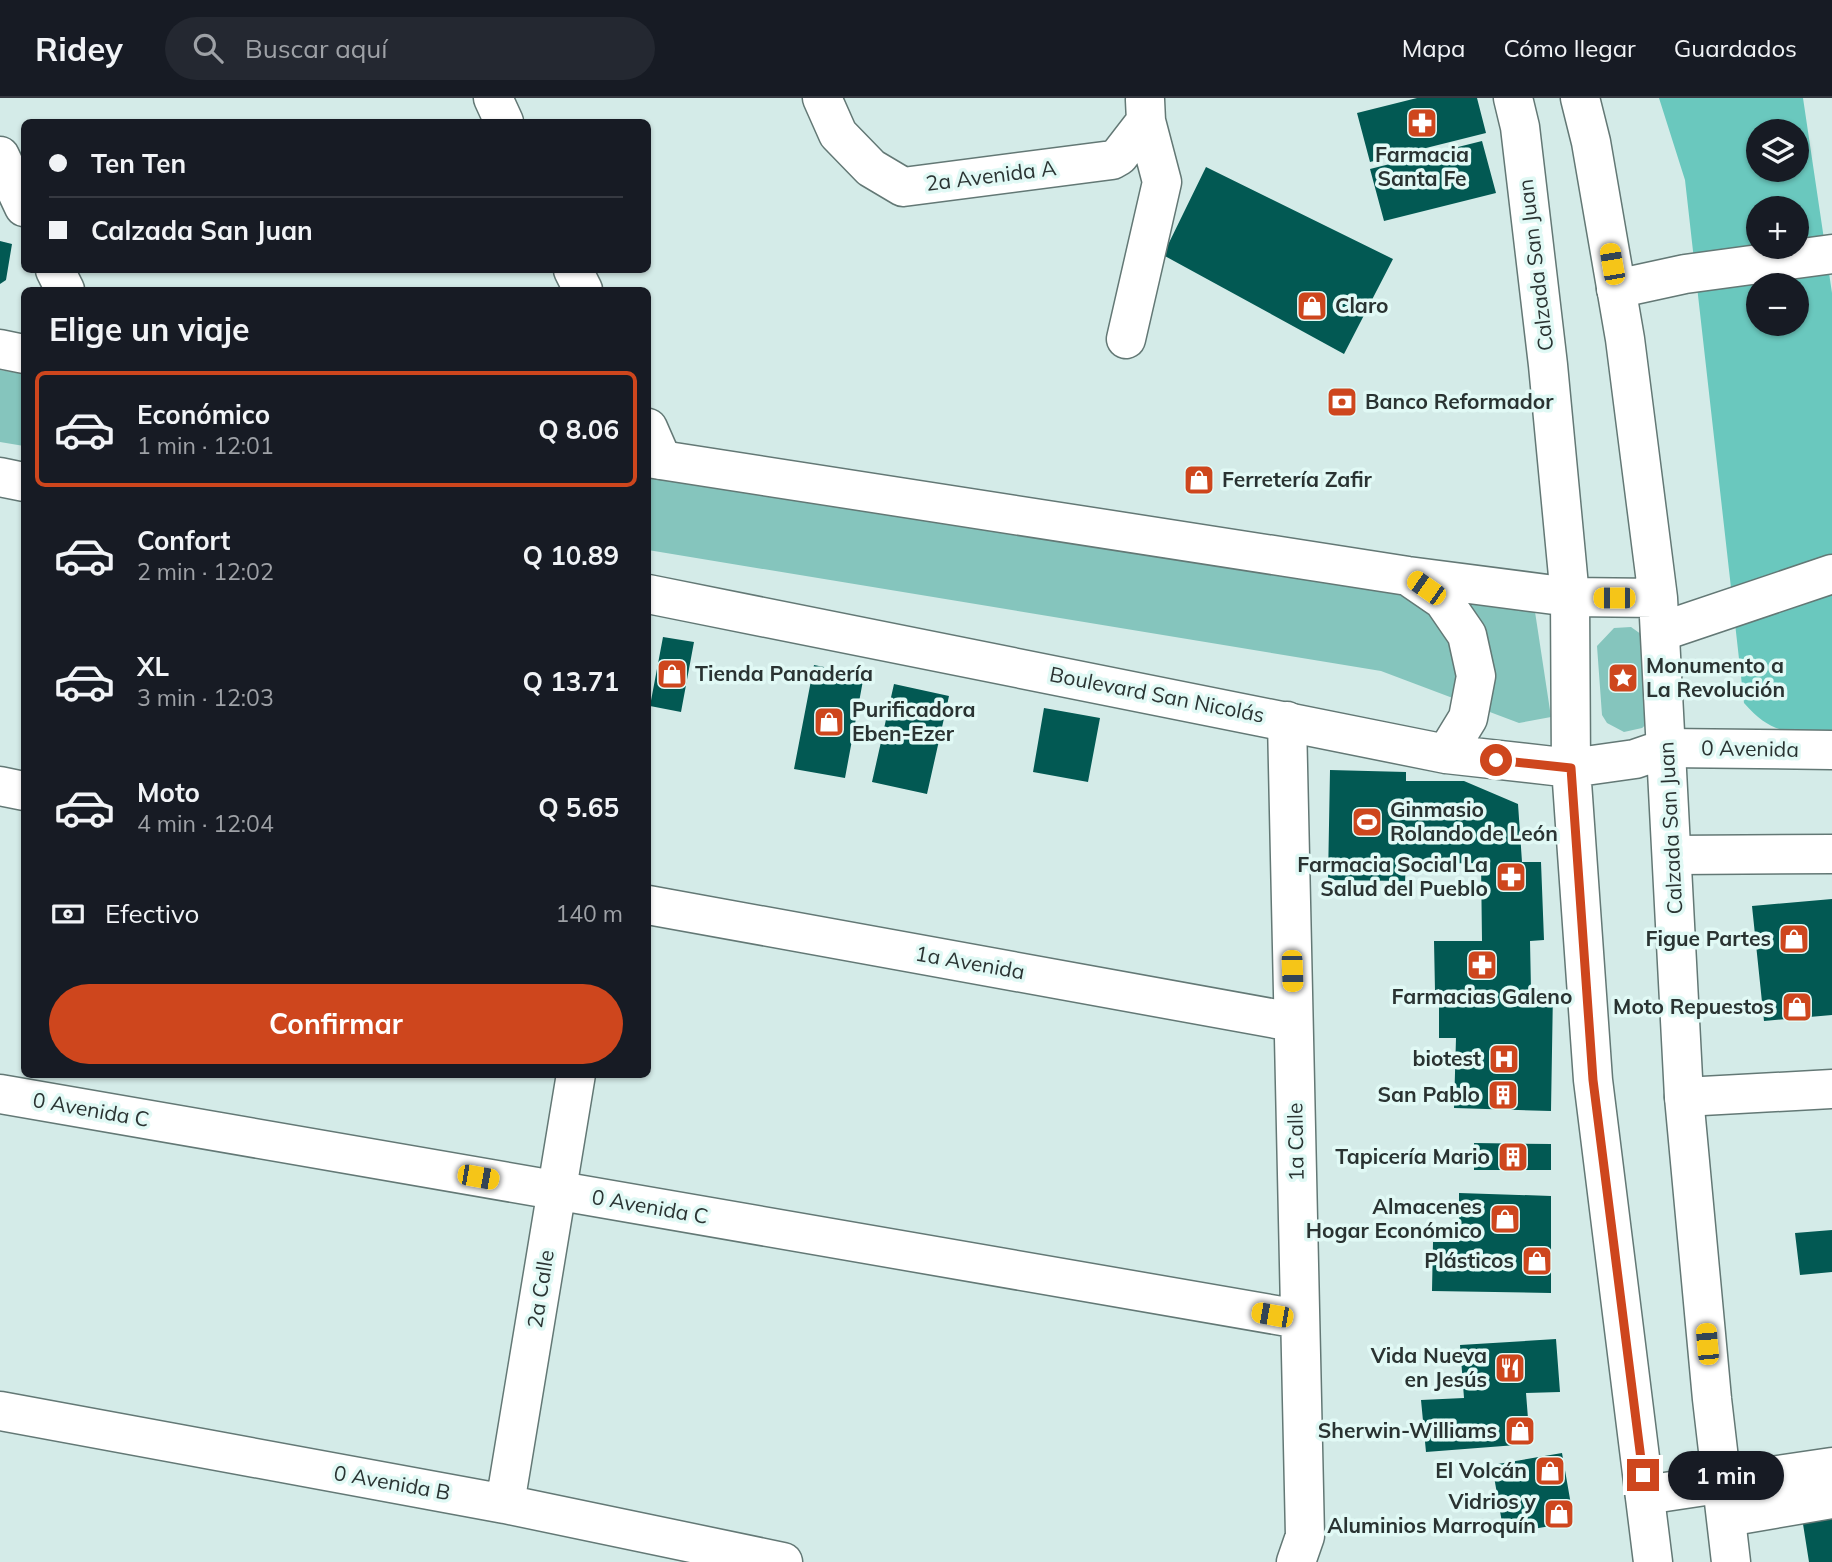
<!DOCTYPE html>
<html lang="es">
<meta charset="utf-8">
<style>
:root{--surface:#171b24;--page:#242831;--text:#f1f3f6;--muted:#9ea1a6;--line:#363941;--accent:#ce461d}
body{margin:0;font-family:Mulish,sans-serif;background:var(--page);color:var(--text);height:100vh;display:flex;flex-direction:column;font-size:26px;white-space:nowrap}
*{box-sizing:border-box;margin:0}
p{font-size:23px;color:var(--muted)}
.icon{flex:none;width:38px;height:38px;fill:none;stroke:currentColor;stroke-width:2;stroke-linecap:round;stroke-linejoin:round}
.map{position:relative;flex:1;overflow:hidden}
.details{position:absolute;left:21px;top:189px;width:630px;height:791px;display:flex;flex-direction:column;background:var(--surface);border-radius:10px;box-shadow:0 2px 5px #0004}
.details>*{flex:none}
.guide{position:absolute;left:21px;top:21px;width:630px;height:154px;border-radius:10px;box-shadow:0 2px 5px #0004;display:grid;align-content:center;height:154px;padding:0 28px;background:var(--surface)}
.tools{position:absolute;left:1746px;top:21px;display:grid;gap:14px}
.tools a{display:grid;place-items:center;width:63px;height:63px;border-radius:50%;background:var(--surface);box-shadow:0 2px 5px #0004;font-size:35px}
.end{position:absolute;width:32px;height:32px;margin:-16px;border:9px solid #ce461d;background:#fff;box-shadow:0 0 0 4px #fff}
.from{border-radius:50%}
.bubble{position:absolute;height:49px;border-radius:24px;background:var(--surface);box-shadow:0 2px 5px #0004;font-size:23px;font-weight:700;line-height:49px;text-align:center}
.car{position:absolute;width:21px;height:42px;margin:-21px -10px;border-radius:9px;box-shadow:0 0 5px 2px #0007;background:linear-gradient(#f5c518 24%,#345 0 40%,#f5c518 0 76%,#345 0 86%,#f5c518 0)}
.guide b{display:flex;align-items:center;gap:24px;height:66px;font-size:26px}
.guide b+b{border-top:2px solid var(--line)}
.guide i{width:18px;height:18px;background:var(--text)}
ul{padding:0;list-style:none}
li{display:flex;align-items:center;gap:21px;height:116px;margin:0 14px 10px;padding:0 14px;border:4px solid transparent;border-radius:10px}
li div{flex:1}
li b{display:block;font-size:26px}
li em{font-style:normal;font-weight:700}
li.active{border-color:var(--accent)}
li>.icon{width:63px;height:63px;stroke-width:1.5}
h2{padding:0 28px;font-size:32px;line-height:84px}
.pay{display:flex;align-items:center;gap:18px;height:77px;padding:0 28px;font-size:26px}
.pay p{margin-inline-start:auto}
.primary-button{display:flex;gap:14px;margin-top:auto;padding:14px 28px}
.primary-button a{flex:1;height:80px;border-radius:42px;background:var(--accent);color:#fff;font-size:28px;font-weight:700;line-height:80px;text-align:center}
header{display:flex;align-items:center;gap:42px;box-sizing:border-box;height:98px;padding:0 35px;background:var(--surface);border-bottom:2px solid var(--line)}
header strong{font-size:33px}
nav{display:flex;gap:38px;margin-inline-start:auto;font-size:24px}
.search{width:490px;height:63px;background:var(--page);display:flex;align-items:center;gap:18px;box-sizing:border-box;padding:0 24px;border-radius:38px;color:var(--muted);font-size:26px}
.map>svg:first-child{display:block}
</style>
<header>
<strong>Ridey</strong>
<div class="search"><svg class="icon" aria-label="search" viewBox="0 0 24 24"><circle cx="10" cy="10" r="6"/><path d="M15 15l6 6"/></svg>Buscar aquí</div>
<nav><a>Mapa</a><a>Cómo llegar</a><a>Guardados</a></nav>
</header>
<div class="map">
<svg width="1832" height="1464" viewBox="0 0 1832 1464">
<rect width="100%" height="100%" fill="#d4ebe8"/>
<!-- green -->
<path fill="#85c5bd" d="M0 272 24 276V348L0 344Z
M648 366 1532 494 1551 619 1519 625 1381 573 648 452Z
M1631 529 1645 539 1649 624 1642 630 1624 634 1607 625 1602 617 1597 548 1614 530Z"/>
<!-- forest -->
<path fill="#6ac8be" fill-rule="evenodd" d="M1659 0H1803L1832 195V635C1791 635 1773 638 1744 605L1685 82ZM1759 33H1797V72H1759ZM1759 110H1797V149H1759ZM1759 187H1797V226H1759Z"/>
<!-- building -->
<path fill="#025953" d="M1417 0H1477L1486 35 1370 64 1357 15Z
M1482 43 1496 95 1384 123 1370 71Z
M1206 69 1393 161 1344 256 1163 157Z
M0 143 12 146 6 182 0 186Z
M663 539 694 544 681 614 650 608Z
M814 567 864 577 845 680 794 671Z
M894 586 949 598 927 696 872 684Z
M1044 610 1100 620 1088 684 1033 674Z
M1330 672 1406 674V683H1464L1518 706 1522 764H1541L1544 842 1530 843 1531 892 1553 893 1551 1013 1454 1010 1456 940H1439V891L1435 893 1434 843H1482L1481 765 1406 766 1405 783 1328 782Z
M1832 801V917L1764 923 1752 808Z
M1474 1045 1551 1046V1072H1474Z
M1459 1095 1551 1098V1195L1432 1193 1433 1144H1459Z
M1832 1132V1174L1800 1177 1795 1135Z
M1556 1241 1560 1294 1526 1295 1530 1346 1426 1354 1421 1302 1464 1300 1460 1247Z
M1562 1355 1574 1424 1504 1436 1492 1367Z
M1832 1402V1464H1809L1800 1407Z"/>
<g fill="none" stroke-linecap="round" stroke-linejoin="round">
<!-- minor casing -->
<g stroke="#637875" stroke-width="41">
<path id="minor" d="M493 0 504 24
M822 0 838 36 871 70 903 89 1112 62 1119 58 1146 23
M0 58 24 109
M55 172 65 192
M573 172 583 192
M1616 191 1685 176 1832 156
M1126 241 1162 84 1146 23 1145 2
M648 330 662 362
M1660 534 1832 476
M1287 623 1305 1438 1296 1464
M1667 650 1832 652
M0 688 24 693
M1674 757 1832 756
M648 807 1293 924
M0 996 1299 1221
M1684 999 1832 991
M0 1313 505 1406 783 1464
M1645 1397 1832 1369
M505 1406 576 976
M1727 1419 1832 1401"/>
</g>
<!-- major casing -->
<g stroke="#637875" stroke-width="41">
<path id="major" d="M1513 0 1520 29 1548 267 1570 499 1571 670 1593 982 1653 1464
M1580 0 1591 44 1625 241 1658 500 1684 999 1712 1301 1731 1464
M0 251 24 256
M648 360 1408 478 1570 499 1658 500
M0 379 24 384
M1408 478 1443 502 1467 537 1476 578 1468 620 1446 656
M648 496 1446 656 1571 670 1635 661 1667 650"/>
</g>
<!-- minor -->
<use href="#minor" stroke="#fff" stroke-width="38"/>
<!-- major -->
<use href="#major" stroke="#fff" stroke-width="38"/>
</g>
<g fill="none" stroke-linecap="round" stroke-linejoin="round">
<!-- route -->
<path stroke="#ce461d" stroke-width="9" d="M1496 662 1571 670 1593 982 1643 1377"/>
</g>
<!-- icons -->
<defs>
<g id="pharmacy-square" transform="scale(1.575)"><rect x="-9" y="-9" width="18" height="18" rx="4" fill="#ce461d" stroke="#e1f9f5"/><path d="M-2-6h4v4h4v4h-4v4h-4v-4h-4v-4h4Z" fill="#fff"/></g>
<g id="shop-square" transform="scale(1.575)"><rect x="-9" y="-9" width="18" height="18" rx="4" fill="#ce461d" stroke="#e1f9f5"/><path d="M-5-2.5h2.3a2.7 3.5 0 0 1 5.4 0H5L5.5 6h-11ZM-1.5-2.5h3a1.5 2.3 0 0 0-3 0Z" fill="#fff"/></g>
<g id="bank-square" transform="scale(1.575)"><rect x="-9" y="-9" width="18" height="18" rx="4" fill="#ce461d" stroke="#e1f9f5"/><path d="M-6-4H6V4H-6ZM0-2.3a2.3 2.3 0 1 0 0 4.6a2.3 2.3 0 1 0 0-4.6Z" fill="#fff"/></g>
<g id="sight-square" transform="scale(1.575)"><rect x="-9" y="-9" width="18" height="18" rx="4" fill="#ce461d" stroke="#e1f9f5"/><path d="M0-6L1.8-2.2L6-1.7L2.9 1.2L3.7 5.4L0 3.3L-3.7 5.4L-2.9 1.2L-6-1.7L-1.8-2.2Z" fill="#fff"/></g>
<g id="stadium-square" transform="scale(1.575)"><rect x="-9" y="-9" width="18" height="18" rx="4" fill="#ce461d" stroke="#e1f9f5"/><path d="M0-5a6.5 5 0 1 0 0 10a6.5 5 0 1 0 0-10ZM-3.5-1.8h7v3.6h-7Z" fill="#fff"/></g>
<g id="hospital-square" transform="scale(1.575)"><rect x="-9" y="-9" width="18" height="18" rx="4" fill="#ce461d" stroke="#e1f9f5"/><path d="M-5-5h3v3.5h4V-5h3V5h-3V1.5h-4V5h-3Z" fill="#fff"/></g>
<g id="building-square" transform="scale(1.575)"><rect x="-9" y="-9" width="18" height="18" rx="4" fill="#ce461d" stroke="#e1f9f5"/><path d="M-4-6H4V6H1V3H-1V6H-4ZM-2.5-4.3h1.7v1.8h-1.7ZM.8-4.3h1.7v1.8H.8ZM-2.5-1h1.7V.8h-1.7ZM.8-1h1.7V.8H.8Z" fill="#fff"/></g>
<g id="restaurant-square" transform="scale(1.575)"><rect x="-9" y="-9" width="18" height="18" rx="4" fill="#ce461d" stroke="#e1f9f5"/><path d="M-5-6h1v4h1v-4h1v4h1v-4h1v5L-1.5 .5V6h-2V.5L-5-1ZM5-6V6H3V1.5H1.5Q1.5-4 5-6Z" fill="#fff"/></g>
</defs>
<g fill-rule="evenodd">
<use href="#pharmacy-square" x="1422" y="25"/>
<use href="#shop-square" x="1312" y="208"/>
<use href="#bank-square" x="1342" y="304"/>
<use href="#shop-square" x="1199" y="382"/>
<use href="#shop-square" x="672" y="576"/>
<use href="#sight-square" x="1623" y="580"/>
<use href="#shop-square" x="829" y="624"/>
<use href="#stadium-square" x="1367" y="724"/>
<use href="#pharmacy-square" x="1511" y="779"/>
<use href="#shop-square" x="1794" y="841"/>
<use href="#pharmacy-square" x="1482" y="867"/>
<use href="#shop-square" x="1797" y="909"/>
<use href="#hospital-square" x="1504" y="961"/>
<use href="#building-square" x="1503" y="997"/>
<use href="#building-square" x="1513" y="1059"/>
<use href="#shop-square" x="1505" y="1121"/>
<use href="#shop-square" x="1537" y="1163"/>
<use href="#restaurant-square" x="1510" y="1270"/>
<use href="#shop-square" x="1520" y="1333"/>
<use href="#shop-square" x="1550" y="1373"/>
<use href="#shop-square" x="1559" y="1416"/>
</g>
<g text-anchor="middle" stroke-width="7" stroke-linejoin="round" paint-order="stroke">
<!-- poi labels -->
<g font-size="21" font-weight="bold" fill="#2a3332" stroke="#e1f9f5" text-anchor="end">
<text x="1422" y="64" text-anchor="middle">Farmacia<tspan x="1422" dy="24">Santa Fe</tspan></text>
<text x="1335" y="215" text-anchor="start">Claro</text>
<text x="1365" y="311" text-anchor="start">Banco Reformador</text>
<text x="1222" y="389" text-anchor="start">Ferretería Zafir</text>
<text x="1646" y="575" text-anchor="start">Monumento a<tspan x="1646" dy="24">La Revolución</tspan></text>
<text x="695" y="583" text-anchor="start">Tienda Panadería</text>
<text x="852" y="619" text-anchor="start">Purificadora<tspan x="852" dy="24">Eben-Ezer</tspan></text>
<text x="1390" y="719" text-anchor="start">Ginmasio<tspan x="1390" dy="24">Rolando de León</tspan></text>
<text x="1488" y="774">Farmacia Social La<tspan x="1488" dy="24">Salud del Pueblo</tspan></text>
<text x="1771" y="848">Figue Partes</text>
<text x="1482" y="906" text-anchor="middle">Farmacias Galeno</text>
<text x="1774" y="916">Moto Repuestos</text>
<text x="1481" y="968">biotest</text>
<text x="1480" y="1004">San Pablo</text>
<text x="1490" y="1066">Tapicería Mario</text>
<text x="1482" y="1116">Almacenes<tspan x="1482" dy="24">Hogar Económico</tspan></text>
<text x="1514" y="1170">Plásticos</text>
<text x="1487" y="1265">Vida Nueva<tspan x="1487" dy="24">en Jesús</tspan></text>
<text x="1497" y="1340">Sherwin-Williams</text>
<text x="1527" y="1380">El Volcán</text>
<text x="1536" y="1411">Vidrios y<tspan x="1536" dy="24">Aluminios Marroquín</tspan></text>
</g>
<!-- street labels -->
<g font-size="21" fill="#2a3332" stroke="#e1f9f5">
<text transform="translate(991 78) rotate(-7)" y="7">2a Avenida A</text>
<text transform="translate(1536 167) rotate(-97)" y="7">Calzada San Juan</text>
<text transform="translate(1157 597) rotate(11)" y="7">Boulevard San Nicolás</text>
<text transform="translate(1750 651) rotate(1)" y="7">0 Avenida</text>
<text transform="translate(1671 730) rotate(-93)" y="7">Calzada San Juan</text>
<text transform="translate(970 865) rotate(10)" y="7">1a Avenida</text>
<text transform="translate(91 1012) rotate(10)" y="7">0 Avenida C</text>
<text transform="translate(1296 1044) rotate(-91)" y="7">1a Calle</text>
<text transform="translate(650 1109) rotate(10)" y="7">0 Avenida C</text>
<text transform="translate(541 1191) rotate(-81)" y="7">2a Calle</text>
<text transform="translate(392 1385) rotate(10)" y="7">0 Avenida B</text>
</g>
</g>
</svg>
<div class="tools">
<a><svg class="icon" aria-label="layers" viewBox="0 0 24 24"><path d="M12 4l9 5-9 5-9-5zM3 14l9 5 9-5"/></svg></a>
<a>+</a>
<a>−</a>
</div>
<i class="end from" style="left:1496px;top:662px"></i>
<i class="end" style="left:1643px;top:1377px"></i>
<div class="bubble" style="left:1668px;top:1353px;width:116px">1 min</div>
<i class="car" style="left:1612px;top:166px;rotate:350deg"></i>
<i class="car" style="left:1426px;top:490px;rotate:305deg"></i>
<i class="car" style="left:1614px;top:500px;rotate:270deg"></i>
<i class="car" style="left:1292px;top:873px;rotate:178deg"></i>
<i class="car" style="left:478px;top:1079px;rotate:100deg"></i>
<i class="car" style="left:1272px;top:1217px;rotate:280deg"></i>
<i class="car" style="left:1707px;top:1246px;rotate:355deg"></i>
<div class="guide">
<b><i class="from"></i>Ten Ten</b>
<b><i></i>Calzada San Juan</b>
</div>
<section class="details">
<h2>Elige un viaje</h2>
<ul>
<li class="active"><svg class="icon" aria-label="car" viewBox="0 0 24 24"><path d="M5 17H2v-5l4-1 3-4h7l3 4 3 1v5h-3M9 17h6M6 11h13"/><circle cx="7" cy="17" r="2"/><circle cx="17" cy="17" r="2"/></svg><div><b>Económico</b><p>1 min · 12:01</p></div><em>Q 8.06</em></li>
<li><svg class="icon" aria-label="car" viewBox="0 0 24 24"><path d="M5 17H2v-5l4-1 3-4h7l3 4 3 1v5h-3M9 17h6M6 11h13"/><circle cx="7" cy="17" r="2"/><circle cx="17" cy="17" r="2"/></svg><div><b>Confort</b><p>2 min · 12:02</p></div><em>Q 10.89</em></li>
<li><svg class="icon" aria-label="car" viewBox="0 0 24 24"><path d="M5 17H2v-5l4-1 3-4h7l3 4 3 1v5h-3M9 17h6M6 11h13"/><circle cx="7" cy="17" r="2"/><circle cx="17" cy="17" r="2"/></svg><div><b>XL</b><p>3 min · 12:03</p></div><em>Q 13.71</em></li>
<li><svg class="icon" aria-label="car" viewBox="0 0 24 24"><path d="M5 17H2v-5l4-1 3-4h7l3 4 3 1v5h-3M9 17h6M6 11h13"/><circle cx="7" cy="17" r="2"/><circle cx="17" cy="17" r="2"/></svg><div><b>Moto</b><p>4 min · 12:04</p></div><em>Q 5.65</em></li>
</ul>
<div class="pay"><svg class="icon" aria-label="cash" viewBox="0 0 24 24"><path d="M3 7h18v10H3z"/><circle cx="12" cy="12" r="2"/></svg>Efectivo<p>140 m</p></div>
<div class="primary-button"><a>Confirmar</a></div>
</section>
</div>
